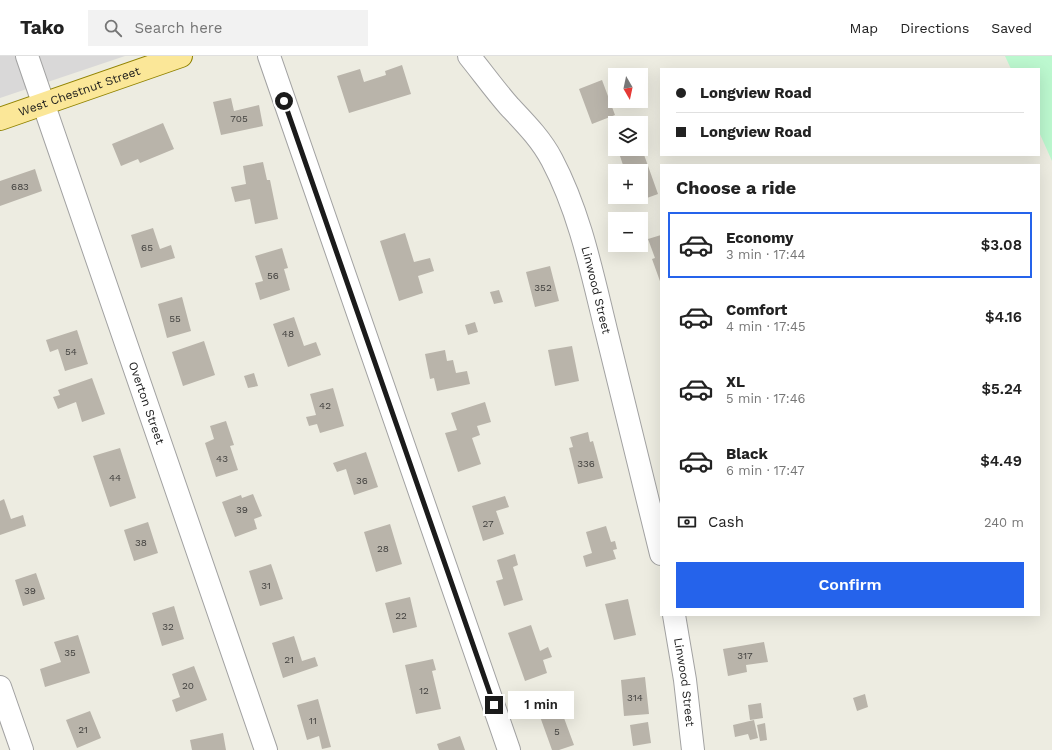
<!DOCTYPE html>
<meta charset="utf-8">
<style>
:root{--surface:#fff;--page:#f2f2f2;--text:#222;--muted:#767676;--line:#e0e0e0;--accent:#2563eb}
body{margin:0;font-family:"Work Sans",sans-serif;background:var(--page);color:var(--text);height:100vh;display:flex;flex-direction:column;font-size:15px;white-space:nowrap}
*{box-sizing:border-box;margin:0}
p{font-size:13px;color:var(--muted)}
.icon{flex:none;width:22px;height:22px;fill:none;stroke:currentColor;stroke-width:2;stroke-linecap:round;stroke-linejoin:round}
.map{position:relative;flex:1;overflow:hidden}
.panel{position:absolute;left:660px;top:108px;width:380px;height:452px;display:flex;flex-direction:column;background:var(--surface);border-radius:0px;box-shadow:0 4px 16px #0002}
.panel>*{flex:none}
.top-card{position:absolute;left:660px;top:12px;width:380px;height:88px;border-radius:0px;box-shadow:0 4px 16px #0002;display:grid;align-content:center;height:88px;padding:0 16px;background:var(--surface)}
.needle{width:26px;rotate:171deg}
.tools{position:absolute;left:608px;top:12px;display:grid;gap:8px}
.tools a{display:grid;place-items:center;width:40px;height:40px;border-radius:0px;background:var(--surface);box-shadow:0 4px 16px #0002;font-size:20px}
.end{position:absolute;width:18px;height:18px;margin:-9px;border:5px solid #1b1b1b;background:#fff;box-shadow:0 0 0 2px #fff}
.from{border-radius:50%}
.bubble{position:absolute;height:28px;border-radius:0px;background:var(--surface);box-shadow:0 4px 16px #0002;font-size:13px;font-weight:600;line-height:28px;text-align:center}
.top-card b{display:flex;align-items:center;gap:14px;height:38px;font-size:15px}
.top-card b+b{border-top:1px solid var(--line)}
.top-card i{width:10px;height:10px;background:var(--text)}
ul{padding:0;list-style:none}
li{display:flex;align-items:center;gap:12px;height:66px;margin:0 8px 6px;padding:0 8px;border:2px solid transparent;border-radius:0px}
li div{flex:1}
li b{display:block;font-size:15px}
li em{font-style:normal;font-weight:600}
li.active{border-color:var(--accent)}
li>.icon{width:36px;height:36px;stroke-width:1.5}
h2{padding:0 16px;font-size:18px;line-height:48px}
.pay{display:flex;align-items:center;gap:10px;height:44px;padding:0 16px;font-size:15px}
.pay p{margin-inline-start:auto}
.action{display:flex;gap:8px;margin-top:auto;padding:8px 16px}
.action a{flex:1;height:46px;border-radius:0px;background:var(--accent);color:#fff;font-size:16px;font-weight:600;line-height:46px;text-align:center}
header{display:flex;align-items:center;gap:24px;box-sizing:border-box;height:56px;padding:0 20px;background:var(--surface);border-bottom:1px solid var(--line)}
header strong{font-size:19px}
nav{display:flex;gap:22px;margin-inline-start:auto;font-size:14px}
.search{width:280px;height:36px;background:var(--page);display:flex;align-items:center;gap:10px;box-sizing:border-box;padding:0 14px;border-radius:0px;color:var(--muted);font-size:15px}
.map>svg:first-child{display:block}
</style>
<header>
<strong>Tako</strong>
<div class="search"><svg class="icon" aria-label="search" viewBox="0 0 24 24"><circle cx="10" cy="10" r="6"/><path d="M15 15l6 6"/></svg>Search here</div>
<nav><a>Map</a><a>Directions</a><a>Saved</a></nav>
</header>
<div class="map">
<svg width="1052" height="694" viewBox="0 0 1052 694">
<rect width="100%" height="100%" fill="#edece1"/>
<!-- residential -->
<path fill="#d9d8d8" d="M0 0H125L0 42Z"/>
<!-- park -->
<path fill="#bcf8cf" d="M1005 0H1052V105L1039 76V13H1011Z"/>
<!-- building -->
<path fill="#b9b4aa" d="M402 9 411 38 349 57 337 20 360 13 364 26 386 19 385 15Z
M602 24 615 59 592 68 579 33Z
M231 42 234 55 259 49 263 70 221 79 213 46Z
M163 67 174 93 140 107 138 103 121 110 112 88Z
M629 93H642L658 138 633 147 631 141H641V115H625L619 97Z
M263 106 267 124H270L278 163 255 168 250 143 235 146 231 131 246 128 243 110Z
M35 113 42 135 0 150V125Z
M153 172 160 193 171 189 175 202 141 212 131 179Z
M405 177 414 206 430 202 434 215 418 220 423 237 399 245 380 185Z
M661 179V228L652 203 655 202 648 183Z
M282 192 288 212 284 213 290 234 260 244 255 227 263 225 255 200Z
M550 210 559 245 535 251 526 216Z
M499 234 503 246 494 248 490 236Z
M182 241 191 275 167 282 158 248Z
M294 261 304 290 316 286 321 299 288 311 273 268Z
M475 266 478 276 468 279 465 269Z
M77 274 88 308 65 315 58 293 50 296 46 284Z
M204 285 215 319 183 330 172 296Z
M572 290 579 325 555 330 548 294Z
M445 294 447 305 453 304 456 317 467 315 470 328 437 335 434 322 430 323 425 298Z
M254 317 258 330 248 332 244 320Z
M92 322 105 358 82 366 76 346 58 353 53 341 60 339 58 334Z
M333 332 344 370 320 377 317 368 309 370 306 361 316 359 310 338Z
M485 346 491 366 477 370 480 379 472 382 481 408 458 416 445 377 457 374 451 357Z
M226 365 234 389 230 390 238 414 216 421 205 387 214 383 210 370Z
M588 376 590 386 593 385 603 422 578 428 569 392 573 391 570 381Z
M120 392 136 442 110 451 93 400Z
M366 396 378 431 354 439 346 413 337 416 333 407Z
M253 438 262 460 254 463 257 473 235 481 222 446 241 439 242 442Z
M505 440 509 451 496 455 504 478 483 485 472 450Z
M4 443 11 463 23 459 26 470 0 479V445Z
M148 466 158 497 134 505 124 474Z
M390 468 402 508 376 516 364 476Z
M606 470 611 486 615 485 617 493 613 494 616 503 586 511 583 500 592 497 586 476Z
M515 498 518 509 513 511 523 544 504 550 496 525 503 523 497 504Z
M271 508 283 543 260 550 249 515Z
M36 517 45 543 23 550 15 524Z
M410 541 417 571 393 577 385 547Z
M628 543 636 579 614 584 605 548Z
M174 550 184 583 162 590 152 557Z
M531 569 540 595 548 591 552 601 543 604 547 617 525 625 508 577Z
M78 579 90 617 45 631 40 613 61 606 54 586Z
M294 580 302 605 315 601 318 610 283 622 272 587Z
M764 586 768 606 746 609 747 616 728 620 723 593Z
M433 603 436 614 432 615 441 653 416 658 405 609Z
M194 610 207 644 176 656 172 644 180 641 172 618Z
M645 621 649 658 624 660 621 624Z
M865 638 868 651 857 655 853 642Z
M318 643 331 691 322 693 319 680 307 684 297 649Z
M569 644 574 658 564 662 574 689 559 694H552L538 655Z
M761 647 763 662 750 664 748 649Z
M90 655 101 682 77 692 66 664Z
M754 664 758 682 750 684 748 678 735 681 733 669Z
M648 666 651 687 633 690 630 669Z
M765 667 767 684 760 685 757 669Z
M223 677 226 694H192L190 684Z
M460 680 465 694H439L437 688Z"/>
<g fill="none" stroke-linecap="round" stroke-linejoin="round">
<!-- minor casing -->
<g stroke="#a2a2a2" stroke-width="24">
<g id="minor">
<path id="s1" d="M27 0 266 694"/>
<path d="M269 0 509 694"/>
<path id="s2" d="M469 0C482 16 495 34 509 50 525 67 541 83 552 104 580 157 592 217 606 274 624 349 643 423 661 498"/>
<path id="s3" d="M674 559 685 624 693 694"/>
<path d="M0 631 22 694"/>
</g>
</g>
<!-- major casing -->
<g stroke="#918302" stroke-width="24">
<g id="major">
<path id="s4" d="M0 63 181 0"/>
</g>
</g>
<!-- minor -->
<use href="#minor" stroke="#fff" stroke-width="22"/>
<!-- major -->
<use href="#major" stroke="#fbe798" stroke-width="22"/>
</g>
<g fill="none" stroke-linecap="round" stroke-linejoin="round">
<!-- route -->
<path stroke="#1b1b1b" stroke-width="5" d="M284 45 494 649"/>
</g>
<g text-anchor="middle" stroke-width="4" stroke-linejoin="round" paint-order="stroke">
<!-- number labels -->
<g font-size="10" fill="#42413f">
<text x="239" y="66">705</text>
<text x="20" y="134">683</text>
<text x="147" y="195">65</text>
<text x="273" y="223">56</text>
<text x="543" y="235">352</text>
<text x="175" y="266">55</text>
<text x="288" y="281">48</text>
<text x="71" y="299">54</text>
<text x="325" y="353">42</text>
<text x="222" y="406">43</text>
<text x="586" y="411">336</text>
<text x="115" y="425">44</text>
<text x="362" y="428">36</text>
<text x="242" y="457">39</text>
<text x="488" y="471">27</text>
<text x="141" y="490">38</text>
<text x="383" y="496">28</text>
<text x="266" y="533">31</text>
<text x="30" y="538">39</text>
<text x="401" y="563">22</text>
<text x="168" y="574">32</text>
<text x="70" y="600">35</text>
<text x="745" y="603">317</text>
<text x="289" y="607">21</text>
<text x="188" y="633">20</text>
<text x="424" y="638">12</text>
<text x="635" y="645">314</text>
<text x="313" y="668">11</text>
<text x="83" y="677">21</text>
<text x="557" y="679">5</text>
</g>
<!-- street labels -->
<g font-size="12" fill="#1b1b1b" stroke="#fff">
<text dy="4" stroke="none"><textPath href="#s4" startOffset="84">West Chestnut Street</textPath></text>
<text dy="4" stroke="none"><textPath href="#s2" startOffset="271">Linwood Street</textPath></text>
<text dy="4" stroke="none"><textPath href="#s1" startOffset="367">Overton Street</textPath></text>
<text dy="4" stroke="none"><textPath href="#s3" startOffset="68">Linwood Street</textPath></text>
</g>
</g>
</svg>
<div class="tools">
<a><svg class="needle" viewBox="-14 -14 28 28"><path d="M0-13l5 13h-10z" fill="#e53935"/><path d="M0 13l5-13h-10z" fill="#767676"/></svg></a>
<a><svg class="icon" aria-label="layers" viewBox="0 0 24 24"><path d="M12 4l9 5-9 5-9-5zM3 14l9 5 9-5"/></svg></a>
<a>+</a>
<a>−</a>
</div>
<i class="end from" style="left:284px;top:45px"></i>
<i class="end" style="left:494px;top:649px"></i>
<div class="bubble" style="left:508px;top:635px;width:66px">1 min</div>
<div class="top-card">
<b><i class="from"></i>Longview Road</b>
<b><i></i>Longview Road</b>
</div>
<section class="panel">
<h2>Choose a ride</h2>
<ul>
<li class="active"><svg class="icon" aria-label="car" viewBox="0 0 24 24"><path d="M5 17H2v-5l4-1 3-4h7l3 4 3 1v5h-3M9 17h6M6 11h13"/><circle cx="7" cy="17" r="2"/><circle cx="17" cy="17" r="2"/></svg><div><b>Economy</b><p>3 min · 17:44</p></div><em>$3.08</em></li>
<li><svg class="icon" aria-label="car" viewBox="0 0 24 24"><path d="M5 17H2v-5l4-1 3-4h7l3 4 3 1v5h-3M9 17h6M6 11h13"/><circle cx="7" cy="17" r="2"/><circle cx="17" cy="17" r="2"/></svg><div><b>Comfort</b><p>4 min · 17:45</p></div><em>$4.16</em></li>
<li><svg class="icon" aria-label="car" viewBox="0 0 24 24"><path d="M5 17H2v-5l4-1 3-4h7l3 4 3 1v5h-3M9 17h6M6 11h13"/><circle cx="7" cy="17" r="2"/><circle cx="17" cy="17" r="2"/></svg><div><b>XL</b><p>5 min · 17:46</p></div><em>$5.24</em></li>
<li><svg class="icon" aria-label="car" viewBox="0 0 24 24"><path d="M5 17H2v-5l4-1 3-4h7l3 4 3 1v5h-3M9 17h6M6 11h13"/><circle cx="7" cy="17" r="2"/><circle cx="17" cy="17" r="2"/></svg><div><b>Black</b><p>6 min · 17:47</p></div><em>$4.49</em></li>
</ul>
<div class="pay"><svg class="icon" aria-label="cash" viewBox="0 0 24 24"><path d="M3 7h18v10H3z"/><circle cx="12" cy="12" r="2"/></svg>Cash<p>240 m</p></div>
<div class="action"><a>Confirm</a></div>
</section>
</div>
